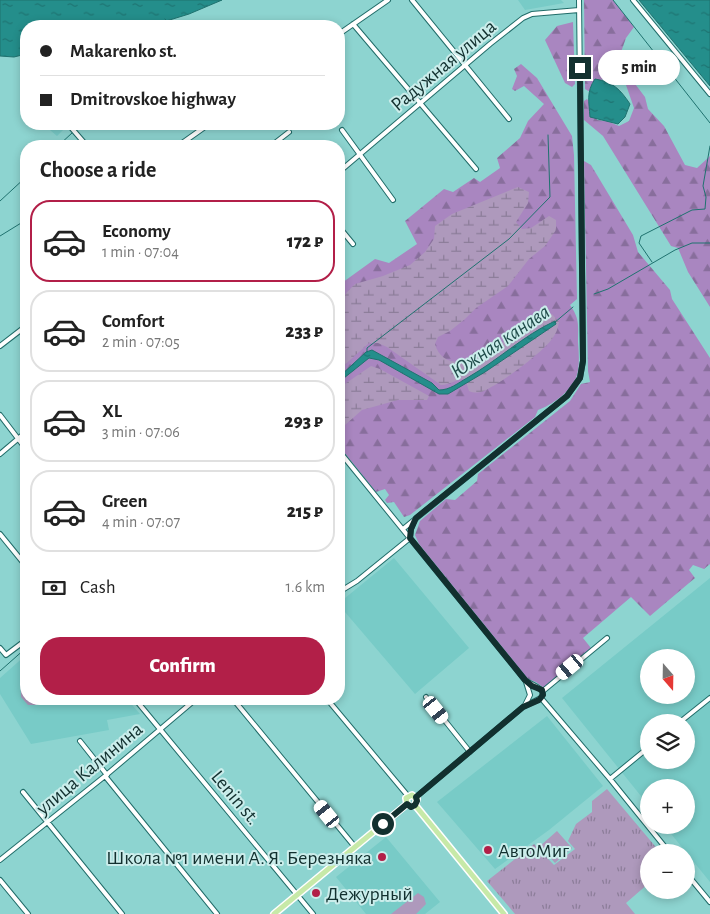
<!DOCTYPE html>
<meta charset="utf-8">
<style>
:root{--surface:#fff;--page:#f2f2f2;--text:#222;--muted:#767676;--line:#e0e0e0;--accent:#b21f48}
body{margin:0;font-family:"Alegreya Sans",sans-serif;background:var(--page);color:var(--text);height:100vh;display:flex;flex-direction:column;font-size:19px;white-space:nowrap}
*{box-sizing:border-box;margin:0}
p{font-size:16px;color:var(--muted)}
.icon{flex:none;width:28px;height:28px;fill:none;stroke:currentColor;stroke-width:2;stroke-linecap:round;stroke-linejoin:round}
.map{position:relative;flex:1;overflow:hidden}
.sheet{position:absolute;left:20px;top:140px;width:325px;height:565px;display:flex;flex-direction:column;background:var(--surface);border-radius:20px;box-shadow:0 2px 8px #0003}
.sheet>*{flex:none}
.guide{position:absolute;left:20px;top:20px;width:325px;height:110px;border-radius:20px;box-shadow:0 2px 8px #0003;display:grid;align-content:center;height:110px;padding:0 20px;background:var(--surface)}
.needle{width:32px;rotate:160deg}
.controls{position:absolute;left:640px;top:649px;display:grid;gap:10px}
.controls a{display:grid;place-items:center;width:55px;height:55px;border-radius:50%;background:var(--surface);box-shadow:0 2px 8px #0003;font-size:25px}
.end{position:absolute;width:22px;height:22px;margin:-11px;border:6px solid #12302f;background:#fff;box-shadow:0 0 0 2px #fff}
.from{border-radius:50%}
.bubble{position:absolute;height:35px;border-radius:18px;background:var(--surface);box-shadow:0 2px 8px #0003;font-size:16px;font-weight:800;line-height:35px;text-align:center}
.car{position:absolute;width:15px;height:30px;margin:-15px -8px;border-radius:6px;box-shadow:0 0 4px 1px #0007;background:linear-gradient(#fff 24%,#345 0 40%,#fff 0 76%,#345 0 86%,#fff 0)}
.guide b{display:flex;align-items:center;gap:18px;height:48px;font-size:19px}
.guide b+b{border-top:1px solid var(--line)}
.guide i{width:12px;height:12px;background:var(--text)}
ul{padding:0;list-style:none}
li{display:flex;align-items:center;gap:15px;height:82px;margin:0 10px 8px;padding:0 10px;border:2px solid var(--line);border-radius:20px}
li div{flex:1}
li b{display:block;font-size:19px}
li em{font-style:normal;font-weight:800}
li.active{border-color:var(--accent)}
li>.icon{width:45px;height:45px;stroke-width:1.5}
h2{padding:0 20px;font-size:22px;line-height:60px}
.pay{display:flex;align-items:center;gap:12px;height:55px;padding:0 20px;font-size:19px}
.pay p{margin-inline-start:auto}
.cta{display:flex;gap:10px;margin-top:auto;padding:10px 20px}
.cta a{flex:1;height:58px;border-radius:20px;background:var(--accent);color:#fff;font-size:20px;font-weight:800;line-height:58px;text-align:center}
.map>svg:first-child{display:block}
</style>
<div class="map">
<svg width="710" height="914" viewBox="0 0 710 914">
<defs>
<pattern id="grass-tufts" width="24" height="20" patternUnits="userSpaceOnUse" patternTransform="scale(1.25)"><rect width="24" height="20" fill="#ae99bc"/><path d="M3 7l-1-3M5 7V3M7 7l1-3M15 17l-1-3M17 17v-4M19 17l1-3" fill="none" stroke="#8c7d99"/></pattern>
<pattern id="forest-firs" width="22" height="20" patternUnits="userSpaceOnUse" patternTransform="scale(1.25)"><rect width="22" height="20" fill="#a986c0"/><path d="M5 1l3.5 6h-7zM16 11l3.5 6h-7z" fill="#886e9c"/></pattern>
<pattern id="wetland-marsh" width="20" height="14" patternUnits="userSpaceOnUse" patternTransform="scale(1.25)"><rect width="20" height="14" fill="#ae99bc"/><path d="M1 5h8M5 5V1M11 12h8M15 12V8" fill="none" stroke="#8c7d99"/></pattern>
<pattern id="water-ripples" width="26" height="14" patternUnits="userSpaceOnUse" patternTransform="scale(1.25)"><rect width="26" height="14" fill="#248e8b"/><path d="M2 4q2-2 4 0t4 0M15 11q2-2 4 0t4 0" fill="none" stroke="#1e7472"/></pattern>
</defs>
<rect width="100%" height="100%" fill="#8dd4d0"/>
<!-- built -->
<path fill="#78cbc7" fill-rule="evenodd" d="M518 0H561L564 3 525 10Z
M43 124H69L57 136Z
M394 558 469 648 415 694 339 605V603Z
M710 578V882L664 825H686V788H649V806L562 698ZM649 658H686V695H649ZM649 722H686V760H649Z
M26 655V699H127L140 714 107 720 109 730 31 744 0 694V678Z
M547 716 603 786 549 830 495 869 437 802Z
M386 837 440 902 425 914H366L336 877Z"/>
<!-- grass -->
<path fill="url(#grass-tufts)" d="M607 789 660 852H649V883L626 903 635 914H515L487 881 534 844 554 865 575 849 568 841 576 824 592 812V801Z"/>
<!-- forest -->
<path fill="url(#forest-firs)" d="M584 0H613L634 27 626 38 616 66 629 76 645 97 648 109 664 126 685 165 697 168 710 156V307L688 272 678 248 671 246 603 136 584 120V101L587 99 593 106 597 120 607 121 619 126 629 121 634 108 626 85 612 76 593 83 590 92 585 89Z
M573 22 575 84 572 87 565 83 545 40 557 26Z
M521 64 537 78 572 136 574 155 577 299 570 305C580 319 578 325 578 342 579 354 580 367 576 378 570 392 552 405 538 410L535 417 410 515 404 517 394 502 387 503 385 500 389 495 385 489 376 492 339 446V285L375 259 389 263 417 244 405 221 444 189 453 192 474 178 480 182 500 168 497 158 520 138 528 121 544 104 524 86 515 91 512 89 517 76 514 69Z
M584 161 591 165 633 235 638 252 670 290 672 299 710 358V564L704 569 693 565 689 570 695 578 650 616 631 597 583 638 591 648 544 688 536 682 528 679 419 544 415 535 420 521 446 499 455 500 477 481 478 474 570 401 581 384 590 382 588 371Z"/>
<!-- wetland -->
<path fill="url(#wetland-marsh)" d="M518 187 529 192 528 203 516 222 522 229 531 228 549 216 556 220V230L545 246 529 259 508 286 476 308 465 319 450 331 438 337 435 344C440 363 459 366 475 357 478 355 480 352 484 349 490 345 498 345 505 341 521 332 534 321 552 314L559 322C558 328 556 334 552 339 542 353 500 384 484 391 478 393 474 393 469 391L465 379C456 379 450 385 441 385L387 347 378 343H369L339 370 340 304 347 292 355 284 383 276 410 265 425 252 434 239 435 226 452 214Z
M371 366 380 369 429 396 427 400H398L362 410 345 425 339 423V388Z"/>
<!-- pitch -->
<path fill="#ae99bc" d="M26 660V699H42L36 705H28L21 697 20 667Z
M557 831 572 848 555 863 540 846Z
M418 893 424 897 426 904 416 914H391Z"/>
<!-- water -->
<path fill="url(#water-ripples)" stroke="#1f726f" d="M0 0H222L189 14 150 26H26V54L14 57 0 56Z
M639 0H710V86Z
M595 79C613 82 620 89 630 104L625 117 618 124 590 117C589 102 586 92 595 79Z
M555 321 556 324 485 372 448 394H439L379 360 369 358 339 382V377L366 352 372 350 432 383 439 390C450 390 458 383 467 378 497 361 524 335 555 321Z"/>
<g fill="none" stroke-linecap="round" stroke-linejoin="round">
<!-- stream -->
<path stroke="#1f726f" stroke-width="1" d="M613 0 710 123
M165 19 171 26
M78 129 85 124
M58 146 72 133
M0 201 26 177
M0 236 26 220
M652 262 639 243 641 236 692 210 705 209 706 197 703 186 710 146
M594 294 608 289 675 250 692 243H710
M554 323 573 307
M367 352V348L509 239 550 197 548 135
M0 671 26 648"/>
<!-- minor casing -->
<g stroke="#216c69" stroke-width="6">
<path id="minor" d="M412 0 509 119
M633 0 710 94
M353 24 476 169
M339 34 388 0
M68 124 87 146
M342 130 393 200
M178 146 209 124
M271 146 289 132
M339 172 490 44 523 18 532 14 579 10
M339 227 353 244
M0 346 26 326
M0 415 26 449
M339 451 525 680C531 685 540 686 543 693L541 698 523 707 416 797
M0 454 26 432
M403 529 567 396 580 378 583 361 579 0
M0 534 26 566
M410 538 411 529 414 521
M339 592 357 581 410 538
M0 648 6 655 26 640
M543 691 607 638
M426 697 470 752
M541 698 610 779 669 852
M135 699 313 914
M233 699 355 847
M327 699 408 796
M525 705 530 695 526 682
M680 722 710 698
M80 741 107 775
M105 776 217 914
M610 779 649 747
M23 792 122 914
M0 860 105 776 196 699
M686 873 710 902
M0 880 28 914"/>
</g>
<!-- major casing -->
<g stroke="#fff" stroke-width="8">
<path id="major" d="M407 804 406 798 412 795 417 799 415 805
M415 805 504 914
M274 914 407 804"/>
</g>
<!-- minor -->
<use href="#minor" stroke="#fff" stroke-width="4"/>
<!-- major -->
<use href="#major" stroke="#c7e9a8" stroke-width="5"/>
</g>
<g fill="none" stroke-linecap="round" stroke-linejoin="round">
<!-- route -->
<path stroke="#12302f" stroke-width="6" d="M383 824 407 804 411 807 415 805 417 801 416 797 523 707 539 700 543 695 542 690 532 686 525 680 410 538 411 529 416 518 567 396 580 378 583 361 580 68"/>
</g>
<!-- markers -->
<g fill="#b21f48" stroke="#cbedeb" stroke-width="2">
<circle cx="488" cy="850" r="5"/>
<circle cx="382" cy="857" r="5"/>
<circle cx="316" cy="893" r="5"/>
</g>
<g text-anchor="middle" stroke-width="4" stroke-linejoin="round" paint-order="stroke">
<!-- street labels -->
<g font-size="20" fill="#12302f" stroke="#cbedeb">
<text transform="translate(443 65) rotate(-40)" y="7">Радужная улица</text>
<text transform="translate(89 768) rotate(-40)" y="7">улица Калинина</text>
<text transform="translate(236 797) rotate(50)" y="7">Lenin st.</text>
</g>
<!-- poi labels -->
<g font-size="20" fill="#12302f" stroke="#cbedeb" text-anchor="start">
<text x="498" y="857">АвтоМиг</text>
<text x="372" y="864" text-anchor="end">Школа №1 имени А. Я. Березняка</text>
<text x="326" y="900">Дежурный</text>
</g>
<!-- water labels -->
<g font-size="21" font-style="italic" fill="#214d4b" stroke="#cbedeb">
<text transform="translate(500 341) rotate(-34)" y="7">Южная канава</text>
</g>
</g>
</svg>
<div class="controls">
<a><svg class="needle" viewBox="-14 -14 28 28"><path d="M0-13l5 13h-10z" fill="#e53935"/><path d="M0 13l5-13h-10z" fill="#767676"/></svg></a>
<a><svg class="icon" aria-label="layers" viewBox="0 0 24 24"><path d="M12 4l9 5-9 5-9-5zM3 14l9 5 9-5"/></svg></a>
<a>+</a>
<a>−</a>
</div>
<i class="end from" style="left:383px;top:824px"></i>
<i class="end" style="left:580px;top:68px"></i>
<div class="bubble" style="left:598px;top:50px;width:82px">5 min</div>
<i class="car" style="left:570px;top:667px;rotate:230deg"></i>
<i class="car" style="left:436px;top:710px;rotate:141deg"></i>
<i class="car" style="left:327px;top:814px;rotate:321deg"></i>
<div class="guide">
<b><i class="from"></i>Makarenko st.</b>
<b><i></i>Dmitrovskoe highway</b>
</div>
<section class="sheet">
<h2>Choose a ride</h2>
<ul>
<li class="active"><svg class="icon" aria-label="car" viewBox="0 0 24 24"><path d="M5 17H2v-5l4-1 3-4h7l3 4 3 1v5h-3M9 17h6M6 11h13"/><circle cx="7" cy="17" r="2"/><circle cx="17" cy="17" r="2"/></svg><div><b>Economy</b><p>1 min · 07:04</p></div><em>172 ₽</em></li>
<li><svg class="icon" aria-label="car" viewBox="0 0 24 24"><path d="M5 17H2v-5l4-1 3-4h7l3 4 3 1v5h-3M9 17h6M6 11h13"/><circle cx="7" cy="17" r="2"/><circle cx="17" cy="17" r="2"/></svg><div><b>Comfort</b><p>2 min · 07:05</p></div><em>233 ₽</em></li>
<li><svg class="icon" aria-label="car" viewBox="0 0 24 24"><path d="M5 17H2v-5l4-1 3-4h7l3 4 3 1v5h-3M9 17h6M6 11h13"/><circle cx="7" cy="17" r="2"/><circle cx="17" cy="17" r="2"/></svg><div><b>XL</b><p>3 min · 07:06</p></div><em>293 ₽</em></li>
<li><svg class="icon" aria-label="car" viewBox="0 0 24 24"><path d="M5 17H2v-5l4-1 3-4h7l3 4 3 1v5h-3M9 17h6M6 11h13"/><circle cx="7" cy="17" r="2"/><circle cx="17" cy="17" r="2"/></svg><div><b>Green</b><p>4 min · 07:07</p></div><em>215 ₽</em></li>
</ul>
<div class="pay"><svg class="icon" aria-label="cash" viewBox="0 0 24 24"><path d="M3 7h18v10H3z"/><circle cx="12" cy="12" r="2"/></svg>Cash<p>1.6 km</p></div>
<div class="cta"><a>Confirm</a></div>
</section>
</div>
